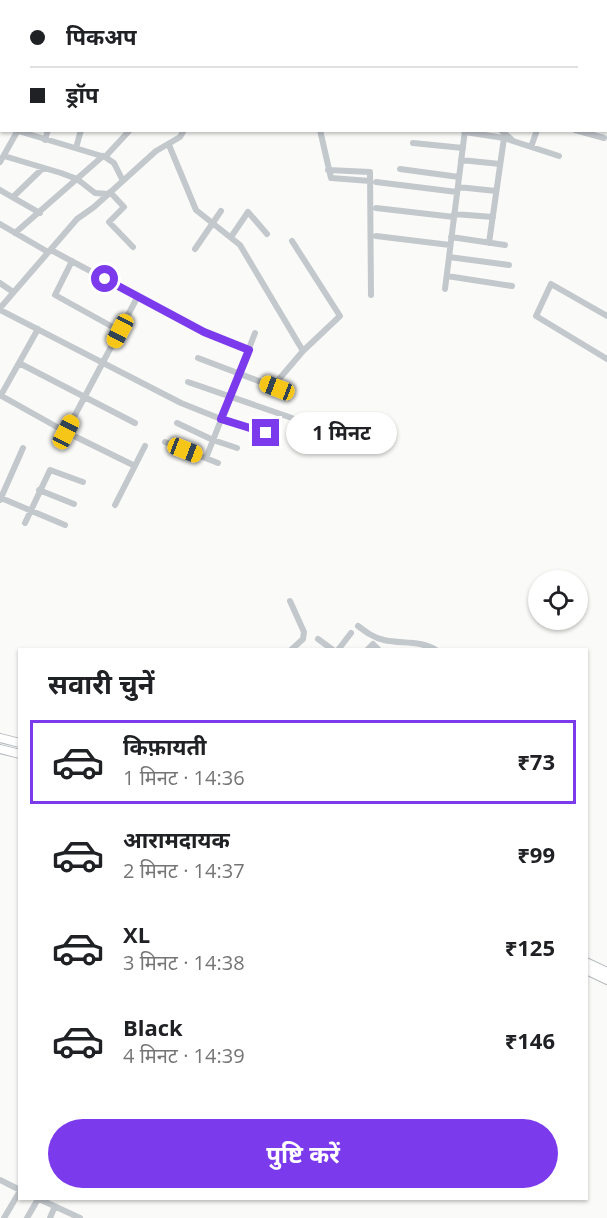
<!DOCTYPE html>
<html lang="hi">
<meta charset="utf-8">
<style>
:root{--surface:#fff;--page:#f2f2f2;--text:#202124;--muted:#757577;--line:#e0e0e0;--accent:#7c3aed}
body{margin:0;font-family:"Open Sans","Noto Sans Devanagari",sans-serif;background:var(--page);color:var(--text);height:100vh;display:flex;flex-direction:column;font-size:22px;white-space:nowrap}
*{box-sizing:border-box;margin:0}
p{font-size:20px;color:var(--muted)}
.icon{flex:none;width:33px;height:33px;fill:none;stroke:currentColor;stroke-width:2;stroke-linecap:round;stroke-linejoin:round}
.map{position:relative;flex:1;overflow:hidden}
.drawer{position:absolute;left:18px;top:648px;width:570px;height:552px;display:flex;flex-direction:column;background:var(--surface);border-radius:0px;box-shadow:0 2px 4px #0004}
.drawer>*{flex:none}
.guide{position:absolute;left:0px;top:0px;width:608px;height:132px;box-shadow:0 2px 4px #0004;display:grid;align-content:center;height:132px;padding:0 30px;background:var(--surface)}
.buttons{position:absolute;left:528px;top:570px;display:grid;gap:12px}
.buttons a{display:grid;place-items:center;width:60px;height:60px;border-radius:50%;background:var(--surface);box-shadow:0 2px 4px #0004;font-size:30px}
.end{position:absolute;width:27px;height:27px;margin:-14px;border:8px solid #7c3aed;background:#fff;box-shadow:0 0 0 3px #fff}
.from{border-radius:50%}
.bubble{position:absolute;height:42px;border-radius:21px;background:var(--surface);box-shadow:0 2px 4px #0004;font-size:20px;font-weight:700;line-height:42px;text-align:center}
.car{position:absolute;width:18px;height:36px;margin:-18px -9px;border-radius:8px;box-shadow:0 0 4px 2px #0007;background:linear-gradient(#f5c518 24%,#345 0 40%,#f5c518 0 76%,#345 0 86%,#f5c518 0)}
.guide b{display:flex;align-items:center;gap:21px;height:57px;font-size:22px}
.guide b+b{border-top:2px solid var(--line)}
.guide i{width:15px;height:15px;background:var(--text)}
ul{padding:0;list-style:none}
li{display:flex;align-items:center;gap:18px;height:84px;margin:0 12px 9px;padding:0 18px;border:3px solid transparent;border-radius:0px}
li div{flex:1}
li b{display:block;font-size:22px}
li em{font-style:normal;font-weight:700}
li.current{border-color:var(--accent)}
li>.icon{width:54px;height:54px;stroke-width:1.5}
h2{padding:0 30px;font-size:27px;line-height:72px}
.action{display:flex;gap:12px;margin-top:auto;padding:12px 30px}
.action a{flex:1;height:69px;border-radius:36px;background:var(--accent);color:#fff;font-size:24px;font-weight:700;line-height:69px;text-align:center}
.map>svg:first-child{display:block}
</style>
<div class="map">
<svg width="607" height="1218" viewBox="0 0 607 1218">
<rect width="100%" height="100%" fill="#fafaf8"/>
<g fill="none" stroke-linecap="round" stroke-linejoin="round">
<!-- major casing -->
<g stroke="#b5babe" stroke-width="10">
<path id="major" d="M0 738 20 743
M0 749 20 754
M586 962 607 972
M586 970 607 980"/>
</g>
<!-- minor -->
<path stroke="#c3c8cc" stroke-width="6" d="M206 0V2
M232 0 233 2
M266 0V2
M386 0 387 2
M322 2 323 0
M428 2 429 0
M481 2V0
M0 43 2 44
M0 88 2 84
M0 125 2 126
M15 130 105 157 114 163 123 181
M320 130 331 178 370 181
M501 130 512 140
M575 130 604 138
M465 132 504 138 559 156
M45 140 48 130
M413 143 463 148
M169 145 196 210 240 245 303 351
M531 147 537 130
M76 148 81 130
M4 156 61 173 77 179 95 193 108 194
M105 157 130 130
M461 160 500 164
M0 162 18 130
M400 169 459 177
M328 170 370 172 371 295
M376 182 457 192
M458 187 496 191
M0 190 40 213
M110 192 124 207 109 222 133 247
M13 197 43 168
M376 208 454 217
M454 214 493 217
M0 224 48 252
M15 233 103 156
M376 236 450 245
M231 237 248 212 267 234
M451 237 505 245
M489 243 504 138
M195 249 221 211
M51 250 204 332 249 350
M449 257 509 265
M72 261 55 295 120 331
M447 276 512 286
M0 283 13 292
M445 289 465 130
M0 308 77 219 94 207 156 151 180 137 184 130
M0 310 181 403 221 419 266 433
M607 316 551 284 536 316 607 359
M198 358 277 388
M19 363 135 423
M280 378 303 351 340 316 292 241
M188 382 292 418
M0 395 66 432 135 466
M1 395 38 329
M177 423 213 440 237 448
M66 432 138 296
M165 442 218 463
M206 458 255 333
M39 490 74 504
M1 498 65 525
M0 500 23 448
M115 505 145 446
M25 523 50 470 83 482
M290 601 304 632 303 639 291 650
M358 626C366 632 374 638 384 640 401 644 420 640 436 650
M318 639 333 650
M338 650 351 633
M367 650 373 644 379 650
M0 1180 20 1190
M37 1198 80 1218
M4 1218 20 1191
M27 1218 38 1199
M50 1218 55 1206"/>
<!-- major -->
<use href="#major" stroke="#fff" stroke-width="8"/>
</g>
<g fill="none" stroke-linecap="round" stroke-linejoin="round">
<!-- route -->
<path stroke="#7c3aed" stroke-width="8" d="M105 279 204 332 249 350 221 419 266 433"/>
</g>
</svg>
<div class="buttons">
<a><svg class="icon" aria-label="locate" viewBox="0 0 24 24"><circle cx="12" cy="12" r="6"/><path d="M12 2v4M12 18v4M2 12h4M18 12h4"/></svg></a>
</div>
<i class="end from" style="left:105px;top:279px"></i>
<i class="end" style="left:266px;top:433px"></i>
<div class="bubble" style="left:286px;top:412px;width:111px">1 मिनट</div>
<i class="car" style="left:120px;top:331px;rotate:208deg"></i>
<i class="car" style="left:277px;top:388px;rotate:291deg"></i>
<i class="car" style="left:66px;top:432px;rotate:27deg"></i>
<i class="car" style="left:185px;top:450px;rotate:111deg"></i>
<div class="guide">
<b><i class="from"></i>पिकअप</b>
<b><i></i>ड्रॉप</b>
</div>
<section class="drawer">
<h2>सवारी चुनें</h2>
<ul>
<li class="current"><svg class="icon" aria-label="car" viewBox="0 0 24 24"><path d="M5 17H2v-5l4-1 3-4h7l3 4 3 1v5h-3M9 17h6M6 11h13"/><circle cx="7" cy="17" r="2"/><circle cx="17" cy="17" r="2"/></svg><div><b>किफ़ायती</b><p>1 मिनट · 14:36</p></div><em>₹73</em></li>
<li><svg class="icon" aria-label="car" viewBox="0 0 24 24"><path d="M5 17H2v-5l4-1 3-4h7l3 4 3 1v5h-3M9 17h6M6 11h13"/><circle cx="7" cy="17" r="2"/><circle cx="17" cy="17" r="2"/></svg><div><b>आरामदायक</b><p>2 मिनट · 14:37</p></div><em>₹99</em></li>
<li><svg class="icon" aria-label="car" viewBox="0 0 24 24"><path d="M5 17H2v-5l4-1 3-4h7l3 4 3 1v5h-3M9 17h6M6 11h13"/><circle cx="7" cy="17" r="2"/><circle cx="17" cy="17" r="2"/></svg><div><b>XL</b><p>3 मिनट · 14:38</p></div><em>₹125</em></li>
<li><svg class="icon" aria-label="car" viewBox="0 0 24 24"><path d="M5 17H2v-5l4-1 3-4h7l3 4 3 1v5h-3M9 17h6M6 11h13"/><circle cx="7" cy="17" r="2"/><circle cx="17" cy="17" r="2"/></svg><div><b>Black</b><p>4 मिनट · 14:39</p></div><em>₹146</em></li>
</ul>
<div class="action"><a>पुष्टि करें</a></div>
</section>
</div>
